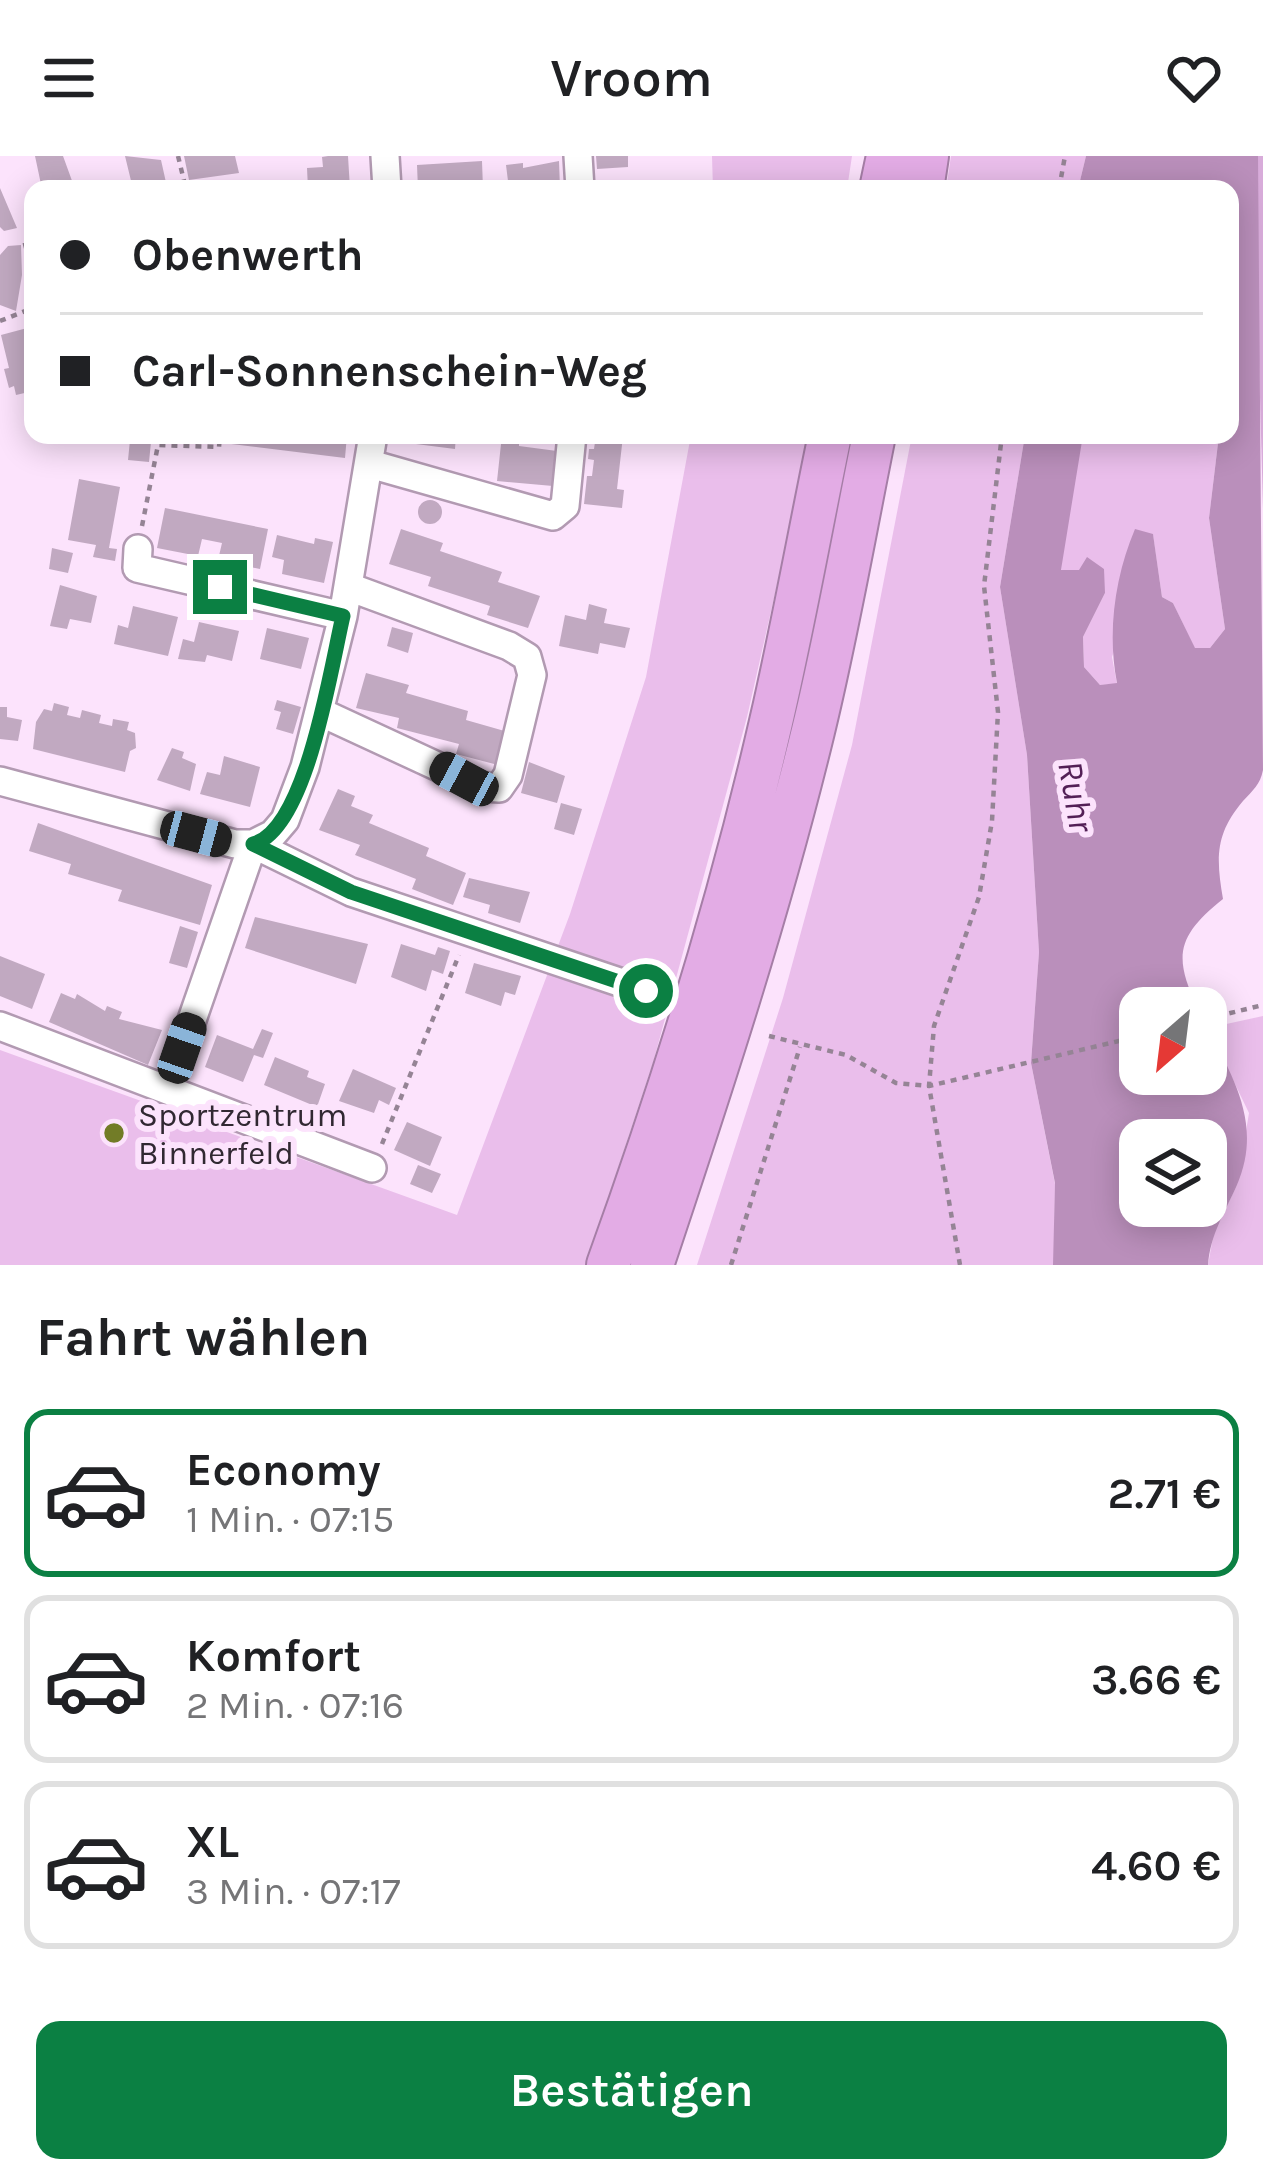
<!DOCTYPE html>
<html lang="de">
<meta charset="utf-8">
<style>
:root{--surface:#fff;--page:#f2f2f2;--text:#202124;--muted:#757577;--line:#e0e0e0;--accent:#0b8043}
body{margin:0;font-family:Karla,sans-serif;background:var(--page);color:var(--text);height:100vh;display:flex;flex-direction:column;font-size:45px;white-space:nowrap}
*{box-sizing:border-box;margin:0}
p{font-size:39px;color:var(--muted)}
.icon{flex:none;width:66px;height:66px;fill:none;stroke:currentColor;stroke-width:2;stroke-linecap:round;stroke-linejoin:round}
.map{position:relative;height:1109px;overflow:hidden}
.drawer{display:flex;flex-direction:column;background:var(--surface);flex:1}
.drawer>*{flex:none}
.hud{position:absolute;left:24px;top:24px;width:1215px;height:264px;border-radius:24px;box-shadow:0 6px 30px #0003;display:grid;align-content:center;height:264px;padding:0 36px;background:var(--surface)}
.needle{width:78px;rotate:208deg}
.controls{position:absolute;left:1119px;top:831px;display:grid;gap:24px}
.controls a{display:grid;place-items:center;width:108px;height:108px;border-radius:24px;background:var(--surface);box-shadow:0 6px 30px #0003;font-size:60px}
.end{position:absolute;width:54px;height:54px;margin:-27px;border:15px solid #0b8043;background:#fff;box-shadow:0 0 0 6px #fff}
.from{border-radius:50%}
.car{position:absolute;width:36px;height:72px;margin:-36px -18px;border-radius:15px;box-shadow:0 0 9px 3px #0007;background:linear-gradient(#222 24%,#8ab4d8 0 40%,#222 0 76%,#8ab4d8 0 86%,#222 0)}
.hud b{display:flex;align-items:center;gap:42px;height:114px;font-size:45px}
.hud b+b{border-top:3px solid var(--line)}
.hud i{width:30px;height:30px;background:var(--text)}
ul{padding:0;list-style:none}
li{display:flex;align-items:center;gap:36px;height:168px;margin:0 24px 18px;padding:0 12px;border:6px solid var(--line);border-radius:24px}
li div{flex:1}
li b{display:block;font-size:45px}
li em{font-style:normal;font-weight:600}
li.selected{border-color:var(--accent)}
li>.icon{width:108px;height:108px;stroke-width:1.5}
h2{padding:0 36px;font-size:54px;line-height:144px}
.primary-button{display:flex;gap:24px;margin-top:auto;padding:24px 36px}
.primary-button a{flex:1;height:138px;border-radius:24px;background:var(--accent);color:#fff;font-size:48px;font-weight:600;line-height:138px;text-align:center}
header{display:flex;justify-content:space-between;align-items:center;height:156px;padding:0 36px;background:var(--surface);font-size:54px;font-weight:600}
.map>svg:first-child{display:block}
</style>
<header><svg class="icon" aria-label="menu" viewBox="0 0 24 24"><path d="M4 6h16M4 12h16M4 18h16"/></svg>Vroom<svg class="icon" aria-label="heart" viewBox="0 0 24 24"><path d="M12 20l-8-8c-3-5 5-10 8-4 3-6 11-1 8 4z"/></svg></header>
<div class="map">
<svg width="1263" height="1109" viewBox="0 0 1263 1109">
<rect width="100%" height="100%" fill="#fce3fc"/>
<!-- green -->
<path fill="#eabeeb" d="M712 0H852L847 33H713Z
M951 0H1086L1078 33H946Z
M691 279H811L747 561 653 907 586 1109H0V894L457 1059 570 758 646 521Z
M912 279H1025L1000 431 1027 599 1039 796 1031 907 1055 1028 1054 1109H697L783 842 852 589Z
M1083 279H1219L1209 362 1225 473 1210 492 1195 493 1173 447 1162 441 1153 379 1112 501 1117 528 1100 529 1084 511 1083 481 1105 437 1079 414 1061 415 1062 384Z
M1263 860V1109H1208L1214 1076 1237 1029 1249 957 1208 872Z"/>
<!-- forest -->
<path fill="#d8acda" d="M1258 0H1263V353L1254 19Z"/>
<!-- water -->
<path fill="#ba8fbb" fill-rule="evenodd" d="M1086 0H1258L1263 614C1260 629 1253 634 1243 645 1215 678 1216 702 1223 743 1178 779 1172 800 1198 852H1140V918H1206V868C1233 922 1263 968 1237 1029 1225 1056 1210 1079 1208 1109H1053L1055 1027 1031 907 1039 796 1027 599 1000 431 1025 279H1083L1061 414H1079L1087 401 1104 413 1105 437 1083 481 1084 511 1100 529 1117 527C1107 476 1115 420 1135 373L1153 378 1162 441 1173 447 1195 492H1210L1225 473 1209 362 1219 279H1230V33H1078ZM1206 984V1050H1140V984Z"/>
<!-- building -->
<path fill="#c1a9c1" d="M35 0H63L75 33H42Z
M125 0 161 4 167 31 133 33Z
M184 0H235L239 17 189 24Z
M328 0H348L350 33H308L307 12 323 11 322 1Z
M596 0H628V11L597 13Z
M482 5 483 33H418L417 9Z
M559 5 560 33H509L506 9 523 7V12Z
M0 32 17 72 4 75 0 71Z
M21 89 22 119 16 155 0 149V99L8 90Z
M31 171 33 235 16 239 14 230 9 232 4 213 9 212 1 179Z
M224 279H347L345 302 223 287Z
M409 279H456L455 293 408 287Z
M502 279 519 281V290L557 295 553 330 497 325Z
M596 279 623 280 617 333 624 334 622 352 584 348 587 320H592L594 304 588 303 589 293H594Z
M130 284 151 286 149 306 128 304Z
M79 323 120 331 109 392 117 393 115 405 93 401 96 389 68 384Z
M418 356a12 12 0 1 1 24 0a12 12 0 1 1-24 0Z
M165 352 268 373 260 413 218 404 222 387 202 383 198 400 157 392Z
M401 373 443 387 440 395 502 416 498 426 540 440 528 472 487 459 490 450 428 430 431 421 389 408Z
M277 379 314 388 315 382 333 386 324 427 282 418 284 404 272 401Z
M52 392 73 397 68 417 49 413Z
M60 429 97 440 91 467 70 463 67 473 50 470Z
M589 448 607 453 604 467 630 472 625 492 600 487 598 498 559 490 565 459 586 464Z
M133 450 178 461 168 500 114 488 118 469 128 472Z
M199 466 239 475 232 505 207 499 205 506 178 503 183 483 194 486Z
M392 471 413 477 408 497 387 490Z
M267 472 309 482 301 513 260 503Z
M366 517 409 529 406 537 468 555 466 564 508 576 498 609 456 598 459 588 397 572 399 562 356 552Z
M277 544 301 551 293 578 276 573 281 556 274 554Z
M54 547 69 551 67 559 80 562 82 554 101 559 99 567 112 570 113 563 129 566 127 574 135 577 136 592 130 595 125 616 33 593 36 566 44 553 52 555Z
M0 551H7V561L22 564 18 585 0 583Z
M172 592 184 596 182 602 196 608 190 635 157 624Z
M224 600 260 611 250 651 200 638 207 616 220 619Z
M529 606 565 620 557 647 521 637Z
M338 633 355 640 351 650 373 659 369 667 429 692 426 700 466 717 453 749 412 733 416 723 355 699 360 689 319 674Z
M561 647 582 653 574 679 554 673Z
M38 667 212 729 200 769 118 745 122 734 68 718 71 708 29 695Z
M469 722 530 736 520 767 488 757 490 749 463 741Z
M255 761 368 788 356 828 245 792Z
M180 770 198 776 187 812 169 807Z
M401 788 435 799 438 791 450 795 443 818 432 814 426 835 391 821Z
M0 800 45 818 32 853 0 840Z
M474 807 521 820 515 839 505 836 501 850 465 837Z
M61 837 75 843 77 838 105 855 107 850 122 856 119 863 162 874 148 909 49 866Z
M262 873 273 877 263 902 254 899 243 926 205 911 217 879 253 893Z
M275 901 309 915 307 921 325 928 317 951 264 929Z
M353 913 396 932 389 949 379 944 374 957 339 945Z
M407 966 442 981 430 1010 394 994Z
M418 1009 441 1018 432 1037 410 1028Z"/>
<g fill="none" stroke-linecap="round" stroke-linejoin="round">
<!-- minor casing -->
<g stroke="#b29ab2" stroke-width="32">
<path id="minor" d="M385 0 387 33
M578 0 580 33
M370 308 553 360 565 350 572 279
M138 393 137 412 343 460
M320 556 482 631 499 632 508 619 532 519 527 501 509 490 349 431
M0 625 235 688H253L351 736 646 835
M253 688 273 678 285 664 305 611 343 460 373 279
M0 870 372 1012
M168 933 253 688"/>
</g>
<!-- highway casing -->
<g stroke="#a57ea6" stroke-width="46">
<path id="highway" d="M881 33 888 0
M922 33 927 0
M608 1109C672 932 729 749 771 566 793 471 810 375 830 279
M652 1109C711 932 769 756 813 575 837 477 854 378 874 279"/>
</g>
<!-- path -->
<path stroke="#958495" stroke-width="4.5" stroke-dasharray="6 6" stroke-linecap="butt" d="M178 0 186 33
M1059 33 1065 0
M33 82 24 84 33 119
M0 165 33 152
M142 370 158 289 219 291 220 279
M1206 863 1263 849
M769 880 846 899 896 927 929 930 1140 880
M382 988 459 799
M731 1109 800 891
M960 1109 929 930 934 870 979 741 992 665 998 556 984 430 1002 279"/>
<!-- minor -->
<use href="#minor" stroke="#fff" stroke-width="27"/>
<!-- highway -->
<use href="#highway" stroke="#e3ace5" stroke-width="42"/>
</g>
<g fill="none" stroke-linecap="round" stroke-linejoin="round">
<!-- route -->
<path stroke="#0b8043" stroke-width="15" d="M220 431 343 460C331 510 307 674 253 688L351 736 646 835"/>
</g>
<!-- markers -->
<circle fill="#727c27" stroke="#fce3fc" stroke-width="4.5" cx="114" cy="977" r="12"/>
<g text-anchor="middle" stroke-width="12" stroke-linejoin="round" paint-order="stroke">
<!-- poi labels -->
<g font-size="33" fill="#312832" stroke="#fce3fc" text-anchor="start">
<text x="138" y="970">Sportzentrum<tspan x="138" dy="38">Binnerfeld</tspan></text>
</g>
<!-- water labels -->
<g font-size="36" font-style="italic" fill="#531f56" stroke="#fce3fc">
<text transform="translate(1077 640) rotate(80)" y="13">Ruhr</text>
</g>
</g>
</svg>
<div class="controls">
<a><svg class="needle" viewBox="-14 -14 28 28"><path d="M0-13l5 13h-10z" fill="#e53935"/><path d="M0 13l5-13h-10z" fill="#757577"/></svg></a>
<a><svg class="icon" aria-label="layers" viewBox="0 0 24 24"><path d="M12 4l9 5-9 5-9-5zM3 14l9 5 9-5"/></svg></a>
</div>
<i class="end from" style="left:646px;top:835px"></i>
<i class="end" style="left:220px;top:431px"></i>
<i class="car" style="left:464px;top:623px;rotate:298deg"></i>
<i class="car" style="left:196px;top:678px;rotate:105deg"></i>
<i class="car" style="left:182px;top:892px;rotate:19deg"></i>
<div class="hud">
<b><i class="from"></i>Obenwerth</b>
<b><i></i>Carl-Sonnenschein-Weg</b>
</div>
</div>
<section class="drawer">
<h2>Fahrt wählen</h2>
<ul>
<li class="selected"><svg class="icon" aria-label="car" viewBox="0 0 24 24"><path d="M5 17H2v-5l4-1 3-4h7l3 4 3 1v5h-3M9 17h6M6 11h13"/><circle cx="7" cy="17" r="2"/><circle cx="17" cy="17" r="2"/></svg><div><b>Economy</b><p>1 Min. · 07:15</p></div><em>2.71 €</em></li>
<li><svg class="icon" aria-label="car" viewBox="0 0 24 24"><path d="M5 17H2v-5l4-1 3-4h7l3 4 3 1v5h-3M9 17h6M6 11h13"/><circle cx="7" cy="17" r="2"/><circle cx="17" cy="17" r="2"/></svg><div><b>Komfort</b><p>2 Min. · 07:16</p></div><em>3.66 €</em></li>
<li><svg class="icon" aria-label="car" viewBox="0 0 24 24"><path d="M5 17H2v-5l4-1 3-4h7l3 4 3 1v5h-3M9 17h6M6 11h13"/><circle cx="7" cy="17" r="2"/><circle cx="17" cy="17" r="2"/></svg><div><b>XL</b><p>3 Min. · 07:17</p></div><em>4.60 €</em></li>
</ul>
<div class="primary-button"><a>Bestätigen</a></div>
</section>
